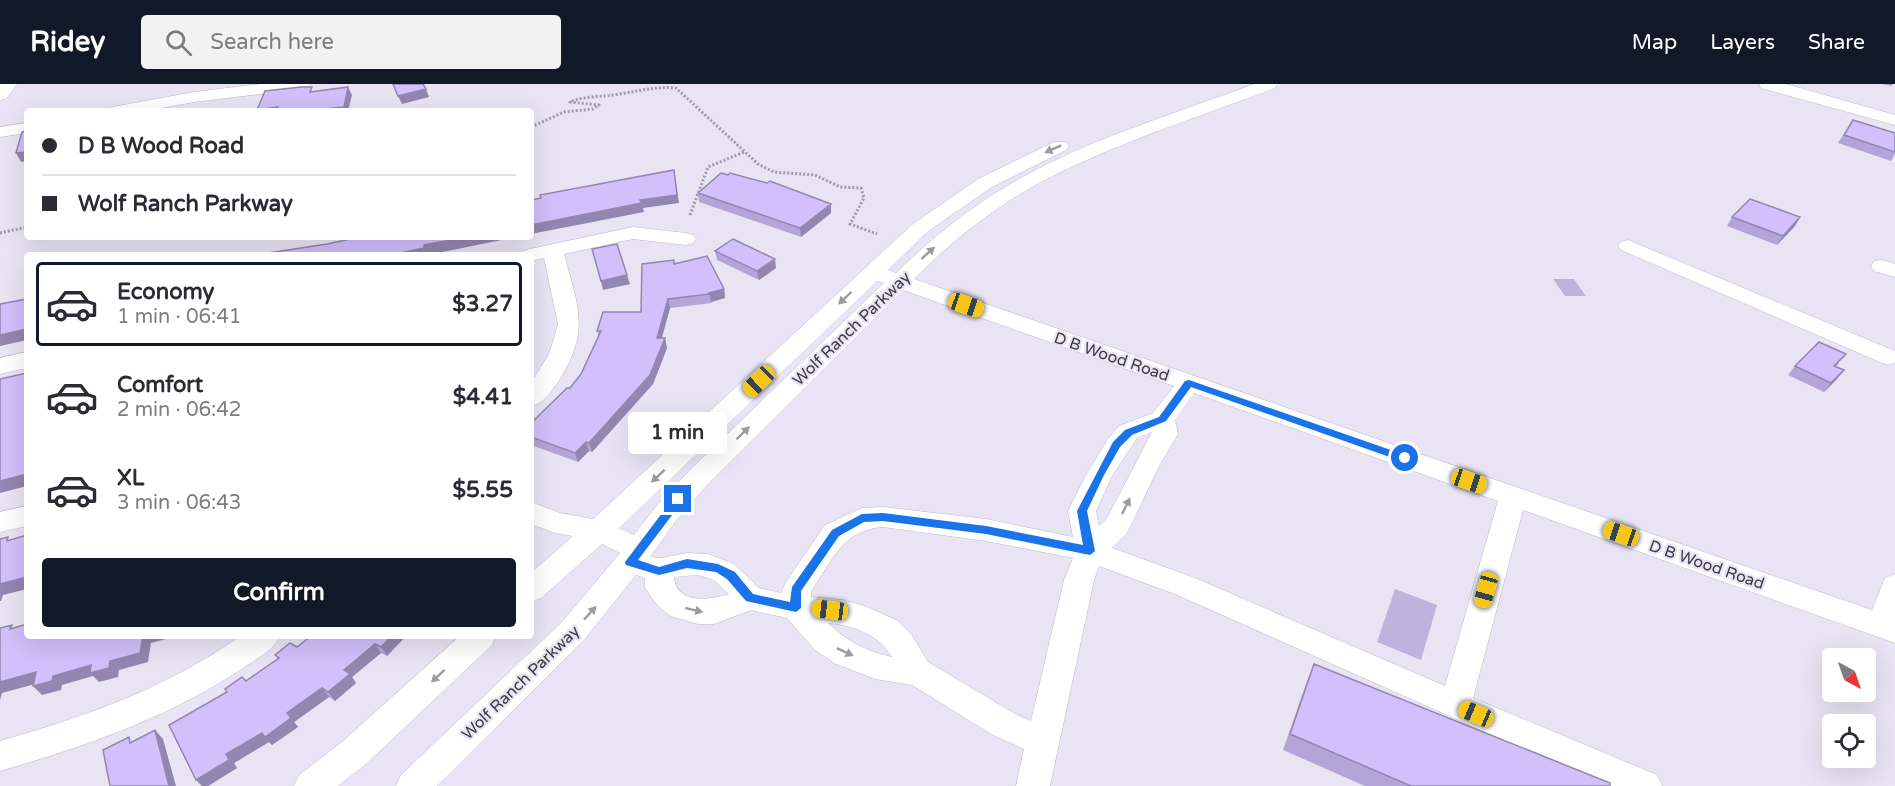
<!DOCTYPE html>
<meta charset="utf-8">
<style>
:root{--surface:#fff;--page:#f2f2f3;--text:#2b2b33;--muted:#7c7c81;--line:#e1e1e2;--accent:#111827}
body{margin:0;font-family:"Varela Round",sans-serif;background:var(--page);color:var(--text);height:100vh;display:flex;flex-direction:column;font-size:22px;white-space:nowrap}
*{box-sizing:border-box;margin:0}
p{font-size:20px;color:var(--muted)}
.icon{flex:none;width:33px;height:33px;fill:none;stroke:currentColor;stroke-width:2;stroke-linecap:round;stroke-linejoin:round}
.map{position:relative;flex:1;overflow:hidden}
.panel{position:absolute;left:24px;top:168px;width:510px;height:387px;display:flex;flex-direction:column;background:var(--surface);border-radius:6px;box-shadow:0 6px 24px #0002}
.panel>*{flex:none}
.guide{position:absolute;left:24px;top:24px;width:510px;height:132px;border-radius:6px;box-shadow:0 6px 24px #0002;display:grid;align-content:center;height:132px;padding:0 18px;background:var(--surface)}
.needle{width:39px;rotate:140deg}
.buttons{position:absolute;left:1822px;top:564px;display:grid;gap:12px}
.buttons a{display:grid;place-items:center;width:54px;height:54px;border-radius:6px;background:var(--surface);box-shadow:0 6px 24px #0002;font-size:30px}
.end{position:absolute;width:27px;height:27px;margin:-14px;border:8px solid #1a73e8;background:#fff;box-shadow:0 0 0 3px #fff}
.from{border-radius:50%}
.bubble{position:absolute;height:42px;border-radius:6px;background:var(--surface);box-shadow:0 6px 24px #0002;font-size:20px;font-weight:800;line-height:42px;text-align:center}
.car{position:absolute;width:18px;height:36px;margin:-18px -9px;border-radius:8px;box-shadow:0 0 4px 2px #0007;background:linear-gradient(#f5c518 24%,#345 0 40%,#f5c518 0 76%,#345 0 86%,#f5c518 0)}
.guide b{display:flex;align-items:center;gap:21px;height:57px;font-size:22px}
.guide b+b{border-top:2px solid var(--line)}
.guide i{width:15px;height:15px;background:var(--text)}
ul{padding:10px 0 0;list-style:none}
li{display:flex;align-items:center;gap:18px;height:84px;margin:0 12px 9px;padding:0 6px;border:3px solid transparent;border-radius:6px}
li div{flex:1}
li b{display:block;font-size:22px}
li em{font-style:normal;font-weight:800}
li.active{border-color:var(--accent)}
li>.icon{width:54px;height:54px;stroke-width:1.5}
.primary-button{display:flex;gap:12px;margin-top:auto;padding:12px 18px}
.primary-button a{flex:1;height:69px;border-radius:6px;background:var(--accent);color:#fff;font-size:24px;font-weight:800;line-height:69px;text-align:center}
header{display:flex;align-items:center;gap:36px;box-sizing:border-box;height:84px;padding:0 30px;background:var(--accent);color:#fff}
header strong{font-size:28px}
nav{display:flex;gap:33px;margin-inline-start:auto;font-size:21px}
.search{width:420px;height:54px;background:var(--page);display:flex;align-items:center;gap:15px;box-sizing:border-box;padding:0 21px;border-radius:6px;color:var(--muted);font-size:22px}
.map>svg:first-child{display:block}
</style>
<header>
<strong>Ridey</strong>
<div class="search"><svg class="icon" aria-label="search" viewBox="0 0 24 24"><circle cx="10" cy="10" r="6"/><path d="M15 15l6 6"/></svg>Search here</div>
<nav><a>Map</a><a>Layers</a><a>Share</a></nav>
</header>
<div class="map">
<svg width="1895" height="702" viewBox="0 0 1895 702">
<rect width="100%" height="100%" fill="#e9e4f4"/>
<!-- green -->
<path fill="#bfb2dc" d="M1553 195H1574L1586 212H1565Z
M1395 505 1437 521 1421 576 1377 558Z"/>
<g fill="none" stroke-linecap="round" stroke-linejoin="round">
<!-- minor casing -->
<g stroke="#bebac9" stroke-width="1">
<path id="minor" d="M0 0H17L6 15 0 16Z
M261 0H311L303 5 194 18 146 27H109L112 23 118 22 194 8Z
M1254 0H1277L1275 4C1198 33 1118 58 1045 96 997 121 953 156 914 195L1872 526 1885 494 1895 490V559L1523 426 1473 614 1657 691 1662 702H1607L1175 510 1099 482 1094 496 1050 702H1016L1024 665 991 650 912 601 875 595 834 579 814 565 787 534 751 526 714 540H698L671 532 659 523 650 511 645 503V494L636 491 584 556 437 702H396L401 691 562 538 620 469 602 460 541 514 531 518V489L573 452 555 449 531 440V418L560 429 593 435 913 140 978 95 1054 58H1066L1069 62 1066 66 992 103 927 148 888 186 896 189C936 150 981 114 1032 88 1102 51 1180 28 1254 0ZM877 197 884 199 689 387 655 424 634 451 619 444ZM903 206 1174 302 1153 329 1119 342 1108 355 1086 391 1068 427 1073 453 986 435 883 423 862 424 825 441 786 498 781 509 759 504 734 480 708 470 687 469 662 474 650 473 675 438 707 401ZM1194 309 1498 417 1445 602 1195 494 1112 464 1126 450 1130 443 1159 382 1178 350 1175 336ZM1152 348 1106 436 1099 442 1096 427 1112 392 1137 354ZM883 443 986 457 1073 474 1064 496 1031 637 1015 630 928 578 911 550 898 537 865 522 842 516 811 513V508C831 478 843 445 883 443ZM698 491 714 496 729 510C711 516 676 521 674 493ZM828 539C852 541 879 550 892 573 867 568 845 556 828 539Z
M1759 0H1786L1895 31V41L1761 4Z
M27 39V49L0 53V43Z
M633 143 686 149 693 151 696 155 693 159 686 161 633 155 564 170C578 223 591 247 558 298 550 309 544 319 531 322V299L549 270 558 240 544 174 531 177V171H520L523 167 530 165Z
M1628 156 1895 267V279L1888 281 1880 278 1621 166 1618 162 1621 158Z
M1882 176 1895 180V193L1874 187 1871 182 1874 177Z
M27 268V284L0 290V274Z
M27 422V442L0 448V428Z
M241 552H280C273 567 256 575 243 584 168 634 86 662 0 687V657C93 630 161 606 241 552Z
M460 552H496L492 561 366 680 338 702H294L299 691 342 658Z"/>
</g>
<!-- path -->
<path stroke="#9f9ba6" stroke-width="3" stroke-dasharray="2 2" stroke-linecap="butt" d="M531 43 564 28 593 25 599 21 570 18C583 12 599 13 613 11 635 8 654 2 676 4L758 80 774 88 815 91 840 103 861 104 864 114 850 140 877 150
M690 131 708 83 744 68
M0 149 27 143"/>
<!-- minor -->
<use href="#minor" fill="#fff" fill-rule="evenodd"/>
</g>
<!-- wall -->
<path fill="#b5a4d8" d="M1882 0H1893L1891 2Z
M1853 36 1895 49V70L1891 77 1838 59Z
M698 109 831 120V129L801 153 699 118Z
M1732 133H1800L1795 142 1777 161 1727 142Z
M715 167 776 184 759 196 717 176Z
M674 176V179L724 205 725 214 711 218 712 219 670 224 662 254H665L667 264 653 300 592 368 589 367 578 378 531 361V339L570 304 581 290 599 253 597 247 641 228Z
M1839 279 1836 283 1844 286 1836 296 1824 308 1788 291 1795 282Z
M311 552H406L387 572 381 569 352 593 356 599 335 617 329 613 294 638 298 643 272 661 269 658 234 679 237 684 208 702H202L246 597 278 575 275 571 297 563Z
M1314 580 1610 702H1365L1283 666 1307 597Z"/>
<!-- shaded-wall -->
<path fill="#9386b0" d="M348 3 352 11 348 27H304Z
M426 5 429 13 402 20 398 12Z
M278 23 279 27H258L257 26Z
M27 68V77L21 78 16 69Z
M674 86 679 119 643 124 644 128 531 150V141L640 116Z
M831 120V129L801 153 800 144Z
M1800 133 1795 142 1777 161 1783 152Z
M468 153H516L428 171H391L424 161Z
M775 175 776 184 759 196 757 187Z
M627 191 630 200 603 206 601 197Z
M724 205 725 214 711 218 709 209Z
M668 215 670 224 659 263 657 254Z
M27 245V256L0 262V251Z
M665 254 667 264 653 300 592 368 589 359Z
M1844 286 1836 296 1824 308 1831 299Z
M586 358 589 367 578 378 575 369Z
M27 390V402L0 409V397Z
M27 493V505L3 511 1 517H0V500Z
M143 552H177L151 559 148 578 119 586 118 593 99 598 93 592 62 601 61 606 42 611 33 602 53 592 91 581 110 577Z
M185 552H197L187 555Z
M392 552H406L387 572 381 563Z
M375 560 381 569 352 593 356 599 335 617 328 608 344 586Z
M36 588 46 597 2 609 0 616V598Z
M322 604 329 613 294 638 298 643 272 661 269 658 234 679 237 684 208 702H202L196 696 226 670Z
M155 646 163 655 176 702H169Z"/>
<!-- building -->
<path fill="#d2bffb" stroke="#9386b0" stroke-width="1.5" d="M393 0H423L426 5 398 12Z
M301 3H312L310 8 348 3 344 23 304 27H276L278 23 257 26 265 7Z
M1853 36 1895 49V68L1844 51Z
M27 47V68L16 69 22 48Z
M674 86 677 111 640 116 642 119 531 141V116L541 114 540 111Z
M721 89 728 91 730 89 767 99 770 97 831 120 800 144 698 109Z
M1750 115 1800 133 1783 152 1732 133Z
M360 153H468L424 161V164L391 171H255L327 160Z
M733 155 775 175 757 187 715 167Z
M617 160 627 191 601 197 592 165Z
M707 172 724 205 709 209 710 210 668 215 657 254H665L650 291 589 359 586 358 575 369 531 353V339L567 304H570L581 290 601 247H597L603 228H641L642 180 674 176V180Z
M27 215V245L0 251V220Z
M1819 258 1846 270 1834 282 1844 286 1831 299 1795 282Z
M27 289V390L0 397V295Z
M27 451V493L0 500V455L8 453 7 457Z
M27 540V552H143L140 569 110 577 109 584 90 589 91 581 53 592 52 597 33 602 36 588 0 598V544L12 541 10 545Z
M311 552H392L381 563 375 560 344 586 350 590 328 608 322 604 287 629 291 634 265 653 262 649 226 670 229 676 196 696 169 641 227 608 225 605 242 593 246 597 279 574 275 571 290 559 297 563Z
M1314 580 1610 699V702H1411L1290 650Z
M155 646 169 702H110L103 666 129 653 130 659Z"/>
<!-- one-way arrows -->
<defs><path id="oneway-solid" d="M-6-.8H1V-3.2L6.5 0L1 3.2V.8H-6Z" transform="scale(1.5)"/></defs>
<g fill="#9e9ca0">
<use href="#oneway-solid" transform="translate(1053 65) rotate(156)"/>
<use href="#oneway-solid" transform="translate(928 169) rotate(-42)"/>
<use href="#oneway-solid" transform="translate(845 214) rotate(136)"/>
<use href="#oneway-solid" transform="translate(743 349) rotate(-44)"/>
<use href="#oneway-solid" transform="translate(658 392) rotate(137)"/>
<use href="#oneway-solid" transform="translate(1126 422) rotate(-64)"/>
<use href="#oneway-solid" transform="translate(694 526) rotate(13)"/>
<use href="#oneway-solid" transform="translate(590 529) rotate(-48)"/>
<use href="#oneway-solid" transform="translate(845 568) rotate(25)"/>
<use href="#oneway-solid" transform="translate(438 592) rotate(137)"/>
</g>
<!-- route -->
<path fill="#1a73e8" d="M1189 296 1408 372 1410 374 1408 377H1401L1191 303 1166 337 1132 351 1120 363 1104 391 1087 427 1095 467 1090 471 986 450 883 437 864 438 839 452 801 507V524L796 528 746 517 727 495 716 488 687 484 659 491 626 481 625 478 675 412 678 411 683 415 682 418 638 476 659 483 687 475 718 480 735 488 753 510 790 518 792 503 832 446 862 430 883 429 986 442 1083 461 1077 427 1113 358 1125 346 1159 333 1185 297Z"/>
<g text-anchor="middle" stroke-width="4.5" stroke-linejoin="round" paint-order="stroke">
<!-- street labels -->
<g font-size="16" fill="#3c3a40" stroke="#e9e4f4">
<text transform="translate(851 244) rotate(-44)" y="6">Wolf Ranch Parkway</text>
<text transform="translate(1112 272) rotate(19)" y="6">D B Wood Road</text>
<text transform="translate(1707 480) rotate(19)" y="6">D B Wood Road</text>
<text transform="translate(520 598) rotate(-44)" y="6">Wolf Ranch Parkway</text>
</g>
</g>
</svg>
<div class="buttons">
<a><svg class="needle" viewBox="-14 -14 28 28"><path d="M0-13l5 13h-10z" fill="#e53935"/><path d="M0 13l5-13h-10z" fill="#7c7c81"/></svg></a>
<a><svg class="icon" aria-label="locate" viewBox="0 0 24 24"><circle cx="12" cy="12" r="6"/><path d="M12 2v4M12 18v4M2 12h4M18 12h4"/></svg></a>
</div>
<i class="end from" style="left:1405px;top:374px"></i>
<i class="end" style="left:678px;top:415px"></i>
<div class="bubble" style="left:628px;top:328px;width:99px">1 min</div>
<i class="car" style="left:966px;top:221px;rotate:109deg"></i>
<i class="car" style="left:759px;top:297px;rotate:226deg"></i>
<i class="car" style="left:1469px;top:397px;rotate:109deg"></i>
<i class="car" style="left:1621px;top:450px;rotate:289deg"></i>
<i class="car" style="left:1486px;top:506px;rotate:196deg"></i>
<i class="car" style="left:830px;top:526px;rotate:277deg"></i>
<i class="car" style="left:1476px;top:630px;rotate:293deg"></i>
<div class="guide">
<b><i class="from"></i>D B Wood Road</b>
<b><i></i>Wolf Ranch Parkway</b>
</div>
<section class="panel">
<ul>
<li class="active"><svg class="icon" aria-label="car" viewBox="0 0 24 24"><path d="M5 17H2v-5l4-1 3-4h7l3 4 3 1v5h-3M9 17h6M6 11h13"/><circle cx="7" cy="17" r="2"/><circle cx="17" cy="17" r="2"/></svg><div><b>Economy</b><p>1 min · 06:41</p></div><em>$3.27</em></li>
<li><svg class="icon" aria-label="car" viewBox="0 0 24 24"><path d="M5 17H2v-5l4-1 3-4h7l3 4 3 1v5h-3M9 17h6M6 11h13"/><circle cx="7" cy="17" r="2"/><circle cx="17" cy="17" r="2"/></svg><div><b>Comfort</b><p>2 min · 06:42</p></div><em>$4.41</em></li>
<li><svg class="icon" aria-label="car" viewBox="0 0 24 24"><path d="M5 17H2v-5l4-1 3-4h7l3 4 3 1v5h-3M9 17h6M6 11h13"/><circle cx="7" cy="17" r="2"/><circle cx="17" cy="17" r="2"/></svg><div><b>XL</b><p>3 min · 06:43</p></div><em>$5.55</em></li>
</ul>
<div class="primary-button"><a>Confirm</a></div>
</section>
</div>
